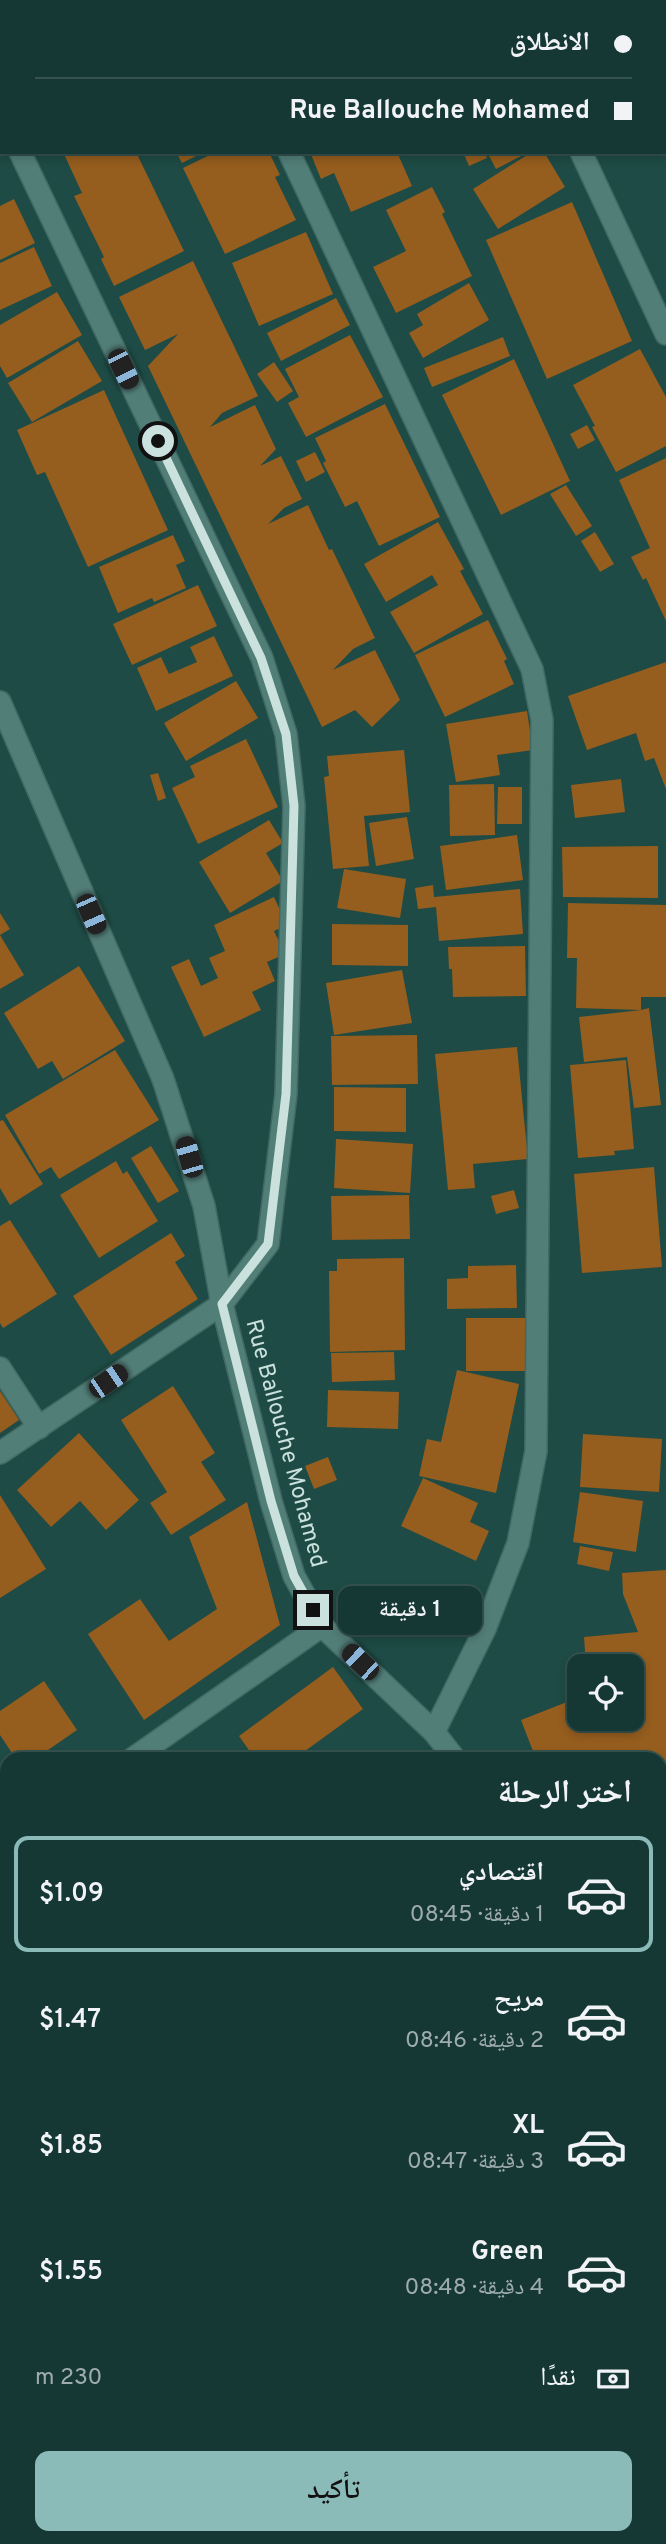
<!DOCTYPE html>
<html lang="ar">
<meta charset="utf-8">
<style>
:root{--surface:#163834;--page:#1f3f3c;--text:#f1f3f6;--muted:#9eacac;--line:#35524f;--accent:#8bbbb9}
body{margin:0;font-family:Overpass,"Noto Naskh Arabic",sans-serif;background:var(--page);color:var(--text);direction:rtl;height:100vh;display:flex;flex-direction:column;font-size:26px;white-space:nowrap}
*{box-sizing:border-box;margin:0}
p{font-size:23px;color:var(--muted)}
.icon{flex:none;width:38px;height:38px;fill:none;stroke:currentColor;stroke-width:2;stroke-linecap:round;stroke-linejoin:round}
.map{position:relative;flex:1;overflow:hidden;direction:ltr}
.sheet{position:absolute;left:0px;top:1752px;width:667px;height:793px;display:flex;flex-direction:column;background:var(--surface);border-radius:21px 21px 0 0;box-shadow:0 4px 10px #0003,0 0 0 2px var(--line);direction:rtl}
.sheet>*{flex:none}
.banner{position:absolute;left:0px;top:0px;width:667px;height:154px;box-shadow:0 4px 10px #0003,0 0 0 2px var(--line);direction:rtl;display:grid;align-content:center;height:154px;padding:0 35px;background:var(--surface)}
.tools{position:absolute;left:567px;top:1654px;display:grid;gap:14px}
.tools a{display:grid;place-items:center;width:77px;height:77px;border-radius:14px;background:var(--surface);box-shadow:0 4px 10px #0003,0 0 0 2px var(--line);font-size:35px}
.end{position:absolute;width:32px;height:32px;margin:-16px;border:9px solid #cae1dd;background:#111;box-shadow:0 0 0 4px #111}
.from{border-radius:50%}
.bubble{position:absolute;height:49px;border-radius:14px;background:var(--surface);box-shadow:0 4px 10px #0003,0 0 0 2px var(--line);font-size:23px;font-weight:600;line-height:49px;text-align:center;direction:rtl}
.car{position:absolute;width:21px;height:42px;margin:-21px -10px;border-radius:9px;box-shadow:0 0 5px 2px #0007;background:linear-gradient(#222 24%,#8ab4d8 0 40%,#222 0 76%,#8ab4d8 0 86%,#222 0)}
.banner b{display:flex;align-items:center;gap:24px;height:66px;font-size:26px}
.banner b+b{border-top:2px solid var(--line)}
.banner i{width:18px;height:18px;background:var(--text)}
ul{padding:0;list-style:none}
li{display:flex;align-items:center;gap:21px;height:116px;margin:0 14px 10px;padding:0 21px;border:4px solid transparent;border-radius:14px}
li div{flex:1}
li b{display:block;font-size:26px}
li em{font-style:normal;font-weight:600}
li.selected{border-color:var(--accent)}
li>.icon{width:63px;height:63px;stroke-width:1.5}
h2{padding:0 35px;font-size:32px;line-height:84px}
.pay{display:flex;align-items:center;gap:18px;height:77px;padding:0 35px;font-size:26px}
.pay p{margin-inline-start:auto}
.cta{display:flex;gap:14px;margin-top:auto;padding:14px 35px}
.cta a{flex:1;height:80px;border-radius:14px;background:var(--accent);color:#111;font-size:28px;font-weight:600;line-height:80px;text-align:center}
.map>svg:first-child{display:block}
</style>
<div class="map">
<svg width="666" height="2544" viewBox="0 0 666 2544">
<rect width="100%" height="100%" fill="#1e4b45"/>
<!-- building -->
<path fill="#955d1e" d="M63 152H136L184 251 114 286 101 259 104 257 74 196 82 193Z
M176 152H204L182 163Z
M216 152H269L280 175 275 177 296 220 225 254 183 168Z
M310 152H349L350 156 358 152H397L412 186 351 212 334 173 321 179Z
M463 152H485L487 158 469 166Z
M487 152H529L496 169Z
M532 152H544L565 187 498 229 473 189Z
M432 187 445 212 442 214 472 276 396 313 373 267 406 251 386 210Z
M14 199 35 243 0 260V206Z
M572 202 632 341 547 379 486 240Z
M306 232 333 294 259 326 232 263Z
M34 247 52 286 0 310V263Z
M193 261 258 396 222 413 210 427 255 405 276 449 260 466 281 456 302 499 284 508 268 524 308 505 329 550 332 549 375 638 353 649 333 670 375 650 400 700 372 727 355 710 322 727 148 366 178 334 145 350 119 297Z
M469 283 489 320 423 358 409 333 423 325 417 314Z
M57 292 82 335 7 378 0 366V325Z
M336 298 350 325 281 361 267 333Z
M350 335 383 397 306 437 288 403 299 397 285 369Z
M503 337 510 356 432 387 424 368Z
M78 341 102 381 32 422 8 383Z
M640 349 666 397V446L616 472 592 427 595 426 573 385Z
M514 359 570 481 501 515 442 395Z
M274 362 293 391 277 402 257 374Z
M104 390 168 530 88 567 45 472 37 475 17 430Z
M385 404 440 517 379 546 357 501 345 507 323 463 326 461 315 438Z
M587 425 595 440 578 449 570 434Z
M315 452 325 472 306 482 296 461Z
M666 458V621L646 578 643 580 631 557 650 548 619 480Z
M566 485 592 526 576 536 550 494Z
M438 522 464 569 460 571 483 614 414 653 390 612 438 585 432 575 386 602 364 564Z
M595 532 614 564 600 572 581 541Z
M173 535 185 561 176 565 186 588 154 602 152 598 118 613 99 567Z
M198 585 217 626 132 665 113 624Z
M488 620 507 659 504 661 514 684 445 717 415 655Z
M214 636 233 676 156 711 137 668 161 657 169 674 197 662 190 647Z
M666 662V789L654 758 645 761 636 733 587 750 568 696Z
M236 681 258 718 186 761 164 723Z
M527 711 533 750 497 755 500 775 456 782 446 724Z
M246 739 278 807 198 844 172 788 195 777 190 766Z
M404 750 410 812 364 816 369 866 333 869 324 777 329 776 327 756Z
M158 773 166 798 158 801 150 775Z
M621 779 625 812 575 818 571 785Z
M494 784 495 835 450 836 449 785Z
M498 787H522V824H497Z
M407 817 414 859 376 866 369 823Z
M269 820 283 843 266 853 283 881 230 913 199 862Z
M517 835 523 880 446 890 440 846Z
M658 846V898L563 897 562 847Z
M344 869 406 879 400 918 337 908Z
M433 885 434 897 520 889 523 934 439 941 436 907 418 909 415 888Z
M274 897 287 925 274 931 285 954 267 962 275 981 252 992 261 1010 204 1037 171 967 189 959 201 986 218 978 209 958 225 951 214 925Z
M568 903 666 905V997H641V1010L649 1008 661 1105 634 1108 627 1057 584 1062 579 1017 641 1010 576 1008 577 958H567Z
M0 913 10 929 0 935 24 975 0 989Z
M332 924 408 925V966L332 965Z
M525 946 526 996 453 997 452 969H449L448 947Z
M79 966 125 1041 63 1079 52 1061 38 1069 4 1013Z
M402 970 412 1023 334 1035 326 983Z
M417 1035 418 1084 332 1085 331 1036Z
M517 1047 528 1159 473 1164 475 1188 448 1190 435 1054Z
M115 1050 159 1120 59 1179 51 1167 39 1174 5 1115Z
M626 1060 634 1149 614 1151 615 1155 578 1158 570 1065Z
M334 1087 406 1088V1132L334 1131Z
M3 1120 43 1184 10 1205 0 1188V1121Z
M336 1139 413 1144 410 1193 334 1188Z
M151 1146 179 1191 158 1203 131 1158Z
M116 1161 123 1174 127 1171 158 1221 99 1258 60 1195Z
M654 1167 662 1267 582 1273 574 1174Z
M514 1190 519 1208 496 1214 491 1196Z
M409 1195 410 1239 332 1240 331 1196Z
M10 1220 57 1294 3 1328 0 1323V1226Z
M171 1233 185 1256 175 1262 198 1299 111 1355 73 1296Z
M404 1258 405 1350 330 1352 329 1271H337V1259Z
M516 1265 517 1308 447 1309V1279L468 1278V1266Z
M466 1318H528V1371H466Z
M394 1352 395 1380 332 1382 331 1353Z
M457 1370 519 1384 496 1493 419 1476 427 1439 441 1442Z
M173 1386 215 1453 201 1462 226 1500 171 1535 150 1503 167 1492 121 1420Z
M328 1390 399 1392 398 1429 327 1427Z
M0 1391 19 1420 0 1433Z
M79 1433 139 1500 106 1530 80 1501 51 1527 17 1490Z
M583 1434 662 1439 659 1492 580 1487Z
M328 1457 337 1480 314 1489 305 1466Z
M423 1478 478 1503 470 1522 489 1531 476 1561 401 1526Z
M580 1492 643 1501 636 1552 573 1542Z
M0 1495 46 1569 0 1598Z
M247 1502 280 1625 144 1720 88 1634 140 1599 169 1641 217 1609 189 1537Z
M580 1546 613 1552 609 1571 577 1564Z
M666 1570V1828H660V1759H536L521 1720 572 1700 579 1699V1718H632V1666H586L584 1637 638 1632 623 1594 622 1573Z
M333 1667 363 1709 294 1759H250L253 1756 239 1736Z
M44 1681 77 1730 35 1759H16L0 1735V1711Z
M4 1769 7 1772V1832L0 1837V1772Z
M660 1897 666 1899V1944L660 1943Z
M0 2002 7 2034V2051L0 2053Z
M666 2069V2128L660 2130V2071Z
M666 2156V2200L660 2202V2158Z
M7 2222V2285L0 2287V2223Z
M660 2352H666V2449H660Z
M7 2456V2521H6L0 2497V2458Z
M660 2464H666V2544H654L653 2538H660Z
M10 2538H107L108 2542 12 2544Z
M215 2538H290L292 2544H217Z
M475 2538H547L548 2544H475Z"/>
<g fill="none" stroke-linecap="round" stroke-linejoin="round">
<!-- minor casing -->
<g stroke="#416964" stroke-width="24">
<path id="minor" d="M217 0 218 2
M509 0 510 2
M0 111 2 114
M289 152 532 669 542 720 536 1451 518 1543 485 1629 434 1732
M581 152 666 334
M0 702 163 1079 204 1206 222 1304 271 1501 294 1576 322 1626 434 1732 455 1759
M0 1368 39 1428
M0 1453 222 1304 268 1244 286 1094 294 806 286 734 262 658 20 152
M132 1759 322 1626
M0 1851 7 1846
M0 1914 7 1949
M660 2013 666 2020
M660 2349H666
M126 2538 127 2544"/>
</g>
<!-- major casing -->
<g stroke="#416964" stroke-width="24">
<path id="major" d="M575 0 576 2
M646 0 649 2
M665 5 666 6
M665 138 666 139"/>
</g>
<!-- minor -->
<use href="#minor" stroke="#527e78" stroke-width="21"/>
<!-- major -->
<use href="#major" stroke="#967a83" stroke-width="21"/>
</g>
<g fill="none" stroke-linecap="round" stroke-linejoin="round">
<!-- route -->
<path stroke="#cae1dd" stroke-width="9" d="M158 441 261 658 286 734 294 806 286 1094 268 1244 222 1304 271 1501 294 1576 313 1610"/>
</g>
<g text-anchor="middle" stroke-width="7" stroke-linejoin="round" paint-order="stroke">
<!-- street labels -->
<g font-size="23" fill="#cae1dd" stroke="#1e4b45">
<text transform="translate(287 1443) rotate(75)" y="8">Rue Ballouche Mohamed</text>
</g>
</g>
</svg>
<div class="tools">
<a><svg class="icon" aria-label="locate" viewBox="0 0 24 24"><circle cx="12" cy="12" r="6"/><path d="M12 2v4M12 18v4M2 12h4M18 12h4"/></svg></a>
</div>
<i class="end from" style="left:158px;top:441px"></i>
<i class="end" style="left:313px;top:1610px"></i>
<div class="bubble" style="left:338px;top:1586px;width:144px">1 دقيقة</div>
<i class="car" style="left:123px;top:369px;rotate:154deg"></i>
<i class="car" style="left:91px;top:914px;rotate:156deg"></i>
<i class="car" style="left:189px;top:1157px;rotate:344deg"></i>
<i class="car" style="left:108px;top:1381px;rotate:56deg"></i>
<i class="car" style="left:360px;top:1662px;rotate:314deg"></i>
<div class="banner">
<b><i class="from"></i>الانطلاق</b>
<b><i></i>Rue Ballouche Mohamed</b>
</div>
<section class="sheet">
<h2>اختر الرحلة</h2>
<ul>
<li class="selected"><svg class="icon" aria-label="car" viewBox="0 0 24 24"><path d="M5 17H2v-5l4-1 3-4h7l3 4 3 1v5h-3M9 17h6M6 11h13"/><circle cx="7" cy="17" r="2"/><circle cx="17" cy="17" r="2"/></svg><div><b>اقتصادي</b><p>1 دقيقة · 08:45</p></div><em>$1.09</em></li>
<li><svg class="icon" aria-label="car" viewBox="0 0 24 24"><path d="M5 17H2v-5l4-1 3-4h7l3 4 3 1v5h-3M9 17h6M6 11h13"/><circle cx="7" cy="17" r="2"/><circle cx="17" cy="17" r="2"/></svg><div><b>مريح</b><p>2 دقيقة · 08:46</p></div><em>$1.47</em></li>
<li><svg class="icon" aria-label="car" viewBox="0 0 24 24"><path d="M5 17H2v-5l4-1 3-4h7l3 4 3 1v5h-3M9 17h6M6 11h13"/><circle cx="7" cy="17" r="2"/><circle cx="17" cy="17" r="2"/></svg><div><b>XL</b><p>3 دقيقة · 08:47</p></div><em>$1.85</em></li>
<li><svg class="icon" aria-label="car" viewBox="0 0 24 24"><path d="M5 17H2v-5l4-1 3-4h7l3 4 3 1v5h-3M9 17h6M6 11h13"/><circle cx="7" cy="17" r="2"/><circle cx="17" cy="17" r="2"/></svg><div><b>Green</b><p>4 دقيقة · 08:48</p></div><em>$1.55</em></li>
</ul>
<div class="pay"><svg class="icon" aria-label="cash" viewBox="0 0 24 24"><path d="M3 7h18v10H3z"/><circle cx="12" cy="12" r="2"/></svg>نقدًا<p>230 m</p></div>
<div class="cta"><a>تأكيد</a></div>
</section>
</div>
